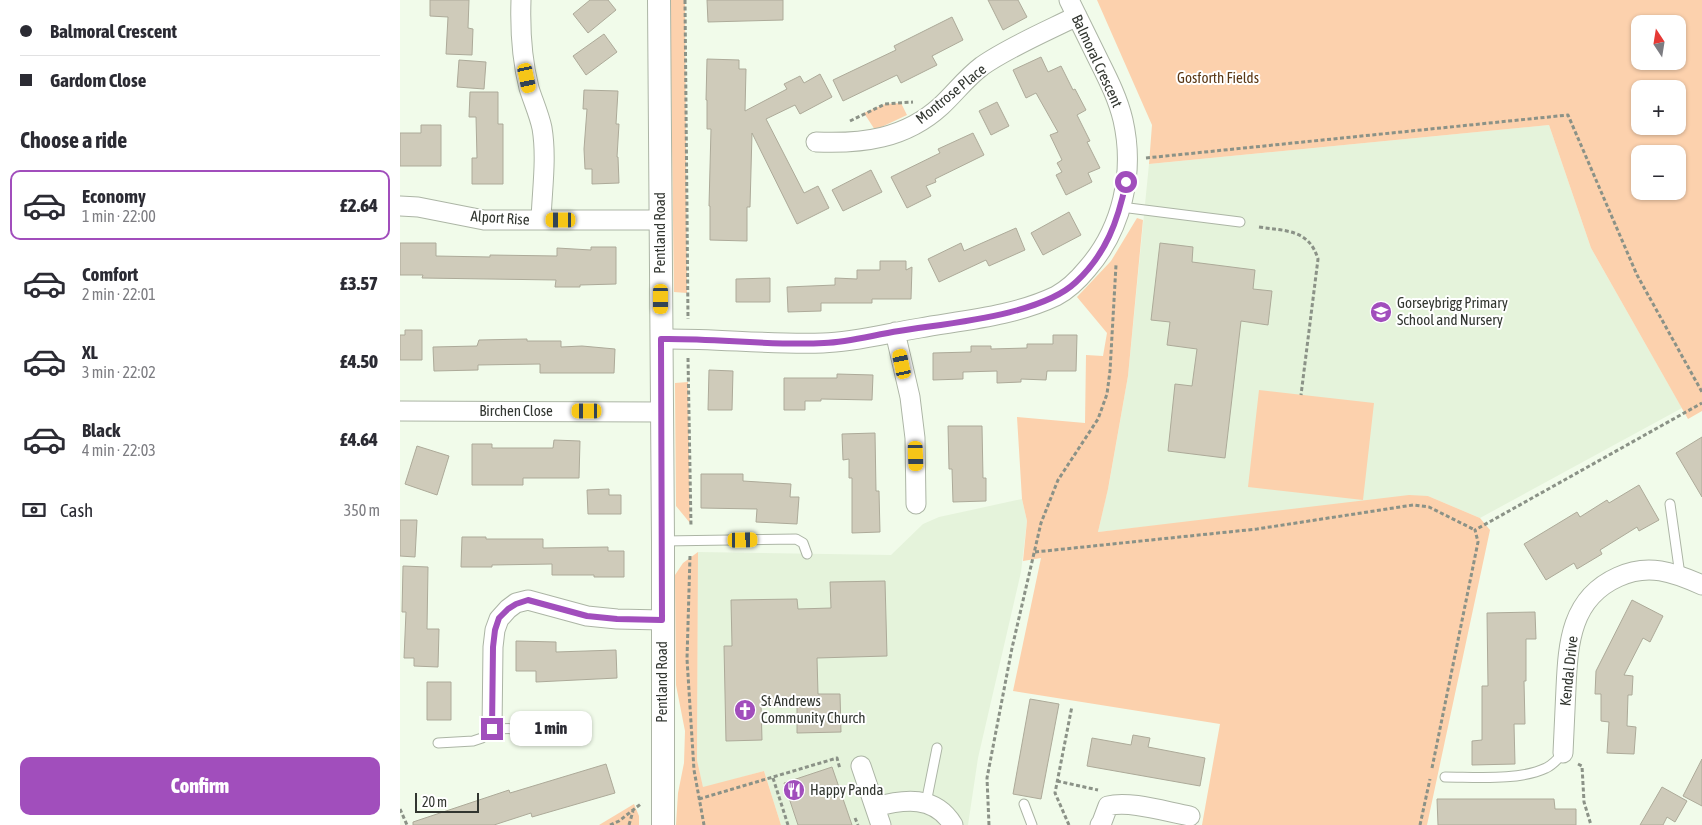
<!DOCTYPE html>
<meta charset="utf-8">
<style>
:root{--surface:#fff;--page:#f2f2f3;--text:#2b2b33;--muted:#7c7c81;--line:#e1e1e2;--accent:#a14ebc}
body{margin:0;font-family:"Asap Condensed",sans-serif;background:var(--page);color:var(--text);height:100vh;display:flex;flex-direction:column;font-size:19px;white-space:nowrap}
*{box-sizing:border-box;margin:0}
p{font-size:16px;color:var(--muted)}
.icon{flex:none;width:28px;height:28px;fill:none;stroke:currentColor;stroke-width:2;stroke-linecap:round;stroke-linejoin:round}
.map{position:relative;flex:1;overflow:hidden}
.panel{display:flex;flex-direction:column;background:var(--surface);width:400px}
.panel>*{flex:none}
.banner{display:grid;align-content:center;height:110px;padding:0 20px;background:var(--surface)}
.needle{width:32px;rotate:348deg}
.controls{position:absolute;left:1231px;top:15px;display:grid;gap:10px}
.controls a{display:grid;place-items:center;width:55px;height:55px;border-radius:10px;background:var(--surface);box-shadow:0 1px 4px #0004;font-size:25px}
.scale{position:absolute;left:15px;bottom:12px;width:64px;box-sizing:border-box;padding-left:5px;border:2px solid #323630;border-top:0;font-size:14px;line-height:18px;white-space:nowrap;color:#323630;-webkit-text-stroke:4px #fff;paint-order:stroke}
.end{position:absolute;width:22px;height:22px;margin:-11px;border:6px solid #a14ebc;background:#fff;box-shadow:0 0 0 2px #fff}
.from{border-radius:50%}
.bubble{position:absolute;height:35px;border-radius:10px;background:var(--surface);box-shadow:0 1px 4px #0004;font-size:16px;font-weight:800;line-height:35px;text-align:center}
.car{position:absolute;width:15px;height:30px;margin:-15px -8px;border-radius:6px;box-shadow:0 0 4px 1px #0007;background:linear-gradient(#f5c518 24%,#345 0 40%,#f5c518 0 76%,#345 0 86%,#f5c518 0)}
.banner b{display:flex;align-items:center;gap:18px;height:48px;font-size:19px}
.banner b+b{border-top:1px solid var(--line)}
.banner i{width:12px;height:12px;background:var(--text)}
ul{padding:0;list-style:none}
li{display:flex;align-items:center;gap:15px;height:70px;margin:0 10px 8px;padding:0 10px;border:2px solid transparent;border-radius:10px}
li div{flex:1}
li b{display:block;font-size:19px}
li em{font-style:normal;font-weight:800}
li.selected{border-color:var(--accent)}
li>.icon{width:45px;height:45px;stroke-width:1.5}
h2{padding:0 20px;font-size:22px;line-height:60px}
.pay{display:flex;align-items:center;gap:12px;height:55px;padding:0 20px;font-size:19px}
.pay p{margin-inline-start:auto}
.cta{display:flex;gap:10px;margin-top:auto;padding:10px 20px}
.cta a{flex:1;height:58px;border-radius:10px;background:var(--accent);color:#fff;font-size:20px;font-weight:800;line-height:58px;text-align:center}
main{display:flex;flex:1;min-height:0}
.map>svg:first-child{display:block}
</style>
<main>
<section class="panel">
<div class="banner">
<b><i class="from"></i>Balmoral Crescent</b>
<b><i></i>Gardom Close</b>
</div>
<h2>Choose a ride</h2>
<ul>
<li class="selected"><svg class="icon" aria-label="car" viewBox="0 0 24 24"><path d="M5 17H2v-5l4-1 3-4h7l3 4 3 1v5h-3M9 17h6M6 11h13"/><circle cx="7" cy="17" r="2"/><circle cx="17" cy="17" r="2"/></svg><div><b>Economy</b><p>1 min · 22:00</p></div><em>£2.64</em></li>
<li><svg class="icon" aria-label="car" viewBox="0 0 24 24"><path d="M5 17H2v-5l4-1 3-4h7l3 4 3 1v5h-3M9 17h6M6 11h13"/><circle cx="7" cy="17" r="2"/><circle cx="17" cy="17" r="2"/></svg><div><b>Comfort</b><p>2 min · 22:01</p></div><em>£3.57</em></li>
<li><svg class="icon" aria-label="car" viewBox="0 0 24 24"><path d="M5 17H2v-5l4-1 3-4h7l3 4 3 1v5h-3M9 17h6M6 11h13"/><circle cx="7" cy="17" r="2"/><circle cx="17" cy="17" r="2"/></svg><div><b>XL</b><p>3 min · 22:02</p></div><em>£4.50</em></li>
<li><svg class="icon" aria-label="car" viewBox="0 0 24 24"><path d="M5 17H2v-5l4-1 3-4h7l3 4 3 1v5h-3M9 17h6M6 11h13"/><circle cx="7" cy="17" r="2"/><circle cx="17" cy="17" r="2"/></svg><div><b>Black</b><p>4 min · 22:03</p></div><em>£4.64</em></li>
</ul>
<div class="pay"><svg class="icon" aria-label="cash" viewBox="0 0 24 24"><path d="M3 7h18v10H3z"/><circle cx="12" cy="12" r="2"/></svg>Cash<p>350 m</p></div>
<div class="cta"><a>Confirm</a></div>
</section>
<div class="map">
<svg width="1302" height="825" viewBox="0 0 1302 825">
<rect width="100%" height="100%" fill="#f1fbea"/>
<!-- built -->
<path fill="#e5f3db" d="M1149 125 1191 248 1282 408 1080 518 1028 496 698 532 709 484 728 376 749 164Z
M622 499 627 521 621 572 578 758 568 825H381L364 771 303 788 297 760 298 552 491 555 523 524 539 517Z"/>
<!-- green -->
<path fill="#fcd1ad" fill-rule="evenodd" d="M270 0H285L287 293 274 292Z
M697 0H1302V411L1288 419 1191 248 1149 125 749 164 752 125ZM1240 24H1278V61H1240ZM1240 89H1278V126H1240ZM1240 154H1278V191H1240Z
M501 103 507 115 475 130 464 113 485 104Z
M737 218 743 220 728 376 708 489 698 532 1009 495 1028 496 1080 518 1090 530 1027 825H802L820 724 613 691 641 558 623 561 627 521 622 499 617 417 685 423 686 355 703 356 707 333 677 297 711 261Z
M288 382 290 523 276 506 275 383Z
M859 390 974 403 963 500 848 487Z
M298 552 297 760 303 787 364 771 381 825H276L278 793 284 763 285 731 276 685 275 575 283 563Z
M234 804 239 816V825H199Z"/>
<!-- building -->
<path fill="#cfcbba" stroke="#adaa99" d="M30 0H69L68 28 73 29 72 55 46 54 48 17 30 16Z
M190 0H208L216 10 188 33 173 14Z
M307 0H383V20L308 22Z
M588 0H618L627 17 603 30Z
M552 17 563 40 532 56 537 65 501 83 497 75 443 101 433 80 496 50 494 46Z
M204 34 217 52 186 75 173 56Z
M641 57 648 72 661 66 673 90 675 89 686 110 677 115 690 141 687 142 700 168 688 173 692 182 666 195 656 175 662 172 657 163 662 160 650 135 658 132 636 93 626 98 613 70Z
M307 59 339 60V69H346L345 111 387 89 384 84 400 76 404 83 420 74 432 97 400 114 395 105 366 119 404 193 418 186 429 208 397 224 352 133 350 207H347V241L310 240V206H309L311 129H307V100H306Z
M59 60 86 62 84 89 57 87Z
M184 90 218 91 216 124H219L217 157H218L219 183 192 184V169H185L184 149 187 109H183Z
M70 92H98V124H103V184H72V158H77L76 117H69Z
M597 102 609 126 591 135 579 111Z
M21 125H41V166H0V133H21Z
M573 133 584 155 535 179 536 182 526 186 531 196 507 208 491 177 540 153 538 149Z
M471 170 482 192 443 211 432 190Z
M669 212 681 235 643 255 631 233Z
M616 228 625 250 589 266 586 260 539 282 528 259 561 243 564 251Z
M0 243H36V256L90 257V255L157 256V248L191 250V247H216V284L180 285V287H155L156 280 22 278 23 275H0Z
M760 243 793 247 792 262 855 270 853 289 872 291 868 325 841 321 825 458 768 451 775 384 792 386 797 349 767 345 770 322 751 320Z
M480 261H506V270L512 267 511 299H472V303H421V311L388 312 387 287 435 285V278L457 279V270H480Z
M370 278V302H336V279Z
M5 330H22V360H0V335H5Z
M653 335H677L676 371H647L646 380 621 379V382L597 383V371L563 372V379L533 380V353L571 352V346H591V349L627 348V344H653Z
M127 339V341H161V347L182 346 215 349 214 373H140V364L78 365V370L34 371 33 347 77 346 79 340Z
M309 370 333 371 332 410H308Z
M437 374 473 375 472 400 421 399V401H405V410H384V378H437Z
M548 426H582L583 478H586V501L553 502 552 469H549Z
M475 433 476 491H479L480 532 452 533V478H449V459L443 460 442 434Z
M1302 437V497L1276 453Z
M154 440 180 441 179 478H123V485H72V444H92V448H153Z
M17 446 49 456 37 495 5 484Z
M301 474H343V481L391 484 390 497H399L397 524 356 522 357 509 301 508Z
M1239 485 1259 520 1239 531 1237 527 1200 550 1202 554 1177 569 1174 563 1146 580 1124 544 1177 512 1180 517 1207 500 1209 503Z
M209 489V495H221V514H188L187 490Z
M0 520H17L15 557 0 556Z
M62 537H86V539H143V548L208 547V551H224V577H194V575H152V564L92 565V567H61Z
M3 566 28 567 27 629H39L38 667 14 666V658H4L6 612H2Z
M485 581 487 656 417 658 418 694H440L441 732 397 733V703L361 704 362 740 326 741 324 646H332L331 600 397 599 398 609 431 608 430 582Z
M1232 600 1263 616 1250 642 1243 638 1224 675 1233 676 1232 695H1228L1227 726 1236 727 1234 754 1207 753 1209 722 1201 721V694H1195L1196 671Z
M1135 612 1136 639H1126V681H1124L1125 724H1114L1115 764 1072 765V741L1082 740V686H1088L1087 613Z
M116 641 156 642V652L216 650 217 678 136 682V671H116Z
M27 682H51V720H27Z
M630 699 659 704 641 799 613 794Z
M733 735 750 738 748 747 805 758 800 786 687 766 692 738 731 745Z
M1302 759V806L1283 796Z
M206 764 215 793 132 817 131 813 94 825H13V822L109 790 110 793Z
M432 767 452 825H398L384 783Z
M1262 787 1287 801 1275 822 1267 817 1263 825H1240Z
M1037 799H1154L1155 809H1176V825H1038Z"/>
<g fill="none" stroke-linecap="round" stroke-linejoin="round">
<!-- service casing -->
<g stroke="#acb5a5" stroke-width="11">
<path id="service" d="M721 207 840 222
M1270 504 1280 575
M263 541 396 539 403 543 407 554
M38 743 73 741 82 738 92 729 180 727
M1045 777C1075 777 1119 781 1146 768 1153 765 1158 759 1163 753
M526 803 537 748
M624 804 632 825"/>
</g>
<!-- minor casing -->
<g stroke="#acb5a5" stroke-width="21">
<path id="minor" d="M121 0C120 29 122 60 129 88 133 101 139 114 142 128 147 158 142 190 141 220
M416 142C462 144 505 139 541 106 555 93 566 78 582 66 609 47 647 31 677 16
M0 206 18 207 84 220H260
M495 332 510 397 515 438 516 504
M261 339C315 338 369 345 423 343 456 342 488 333 520 328 566 320 614 316 656 296 669 289 678 280 687 269 722 229 735 173 723 120 718 99 709 81 699 61 689 41 679 20 669 0
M0 411 262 412
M92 729 93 647 95 630 99 619 108 609 116 603 128 600 187 616 217 619 262 620
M1163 753C1164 731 1165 710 1166 688 1168 643 1171 598 1218 577 1248 563 1273 572 1302 585
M461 766 481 825
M475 807C504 799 535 795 553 825
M700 825 702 822 708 806C729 800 767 812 790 816"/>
</g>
<!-- tertiary casing -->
<g stroke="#acb5a5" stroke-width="24">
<path id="tertiary" d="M259 0 263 541V825"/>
</g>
<!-- path -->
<path stroke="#8b9287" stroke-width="3" stroke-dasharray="4 2.5" stroke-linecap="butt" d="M285 0 288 319
M450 121 485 104 513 102
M746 158 1168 115 1237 275 1302 392
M859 227C885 231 909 229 918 259L901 395
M288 358 291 527
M635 552 857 529 1013 505 1029 507 1075 530
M290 556 287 659 294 770 304 825
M1178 764 1182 766 1184 802 1191 825
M1032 768 1078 542 1075 530 1302 403
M373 778 388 825
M657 781 698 790
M299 799 437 758 440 769
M0 809 7 825
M455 818 458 825
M210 825 219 821 242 803
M229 825 233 811
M589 825 587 778 612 648 641 523 658 480 698 419 707 394 710 371 716 265
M669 825 655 793 672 706
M1020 825 1030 779"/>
<!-- service -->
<use href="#service" stroke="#fff" stroke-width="9"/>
<!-- minor -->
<use href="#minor" stroke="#fff" stroke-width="19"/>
<!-- tertiary -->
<use href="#tertiary" stroke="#fff" stroke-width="22"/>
</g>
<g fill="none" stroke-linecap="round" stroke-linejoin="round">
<!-- route -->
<path stroke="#a14ebc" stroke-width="6" d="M92 729 93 647 95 630 99 618 108 609 116 604 128 600 187 616 217 619 262 620 261 339C315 338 370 346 424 343 450 342 473 335 499 331 547 323 640 316 676 282 706 254 718 221 726 182"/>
</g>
<!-- icons -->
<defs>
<g id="school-disc" transform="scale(1.125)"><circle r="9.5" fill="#a14ebc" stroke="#fff"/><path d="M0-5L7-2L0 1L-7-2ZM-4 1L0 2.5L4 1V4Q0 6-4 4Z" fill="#fff"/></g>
<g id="church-disc" transform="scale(1.125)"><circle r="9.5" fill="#a14ebc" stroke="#fff"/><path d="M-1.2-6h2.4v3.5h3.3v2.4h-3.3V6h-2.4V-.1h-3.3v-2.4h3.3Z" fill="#fff"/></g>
<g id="restaurant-disc" transform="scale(1.125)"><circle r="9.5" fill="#a14ebc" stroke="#fff"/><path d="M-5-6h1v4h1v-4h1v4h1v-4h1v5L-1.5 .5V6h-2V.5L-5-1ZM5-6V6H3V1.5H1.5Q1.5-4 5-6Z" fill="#fff"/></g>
</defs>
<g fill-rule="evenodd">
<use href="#school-disc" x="981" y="312"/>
<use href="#church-disc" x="345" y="710"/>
<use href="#restaurant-disc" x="394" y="790"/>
</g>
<g text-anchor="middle" stroke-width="4" stroke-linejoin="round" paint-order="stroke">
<!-- street labels -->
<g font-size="15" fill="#323630" stroke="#fff">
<text transform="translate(697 61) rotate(65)" y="5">Balmoral Crescent</text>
<text transform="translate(551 94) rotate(-39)" y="5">Montrose Place</text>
<text transform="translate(100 218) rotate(4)" y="5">Alport Rise</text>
<text transform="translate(260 233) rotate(-90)" y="5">Pentland Road</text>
<text x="116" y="416">Birchen Close</text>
<text transform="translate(1169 671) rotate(-84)" y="5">Kendal Drive</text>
<text transform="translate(262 682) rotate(-90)" y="5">Pentland Road</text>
</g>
<!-- park labels -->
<g font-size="15" fill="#5b3815" stroke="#fff">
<text x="818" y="83">Gosforth Fields</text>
</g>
<!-- poi labels -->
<g font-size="15" fill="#323630" stroke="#fff" text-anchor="start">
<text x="997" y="308">Gorseybrigg Primary<tspan x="997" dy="17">School and Nursery</tspan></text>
<text x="361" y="706">St Andrews<tspan x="361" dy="17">Community Church</tspan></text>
<text x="410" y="795">Happy Panda</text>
</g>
</g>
</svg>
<div class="controls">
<a><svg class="needle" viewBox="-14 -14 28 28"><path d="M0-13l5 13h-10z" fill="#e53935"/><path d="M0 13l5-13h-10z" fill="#7c7c81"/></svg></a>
<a>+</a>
<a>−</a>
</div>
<div class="scale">20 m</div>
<i class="end from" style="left:726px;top:182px"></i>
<i class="end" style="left:92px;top:729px"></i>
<div class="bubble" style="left:110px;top:711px;width:82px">1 min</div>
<i class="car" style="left:127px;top:78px;rotate:168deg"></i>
<i class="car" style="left:161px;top:220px;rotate:270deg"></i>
<i class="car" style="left:261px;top:299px;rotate:180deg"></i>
<i class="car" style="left:502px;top:364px;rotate:348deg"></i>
<i class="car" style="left:187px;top:411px;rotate:270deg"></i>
<i class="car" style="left:516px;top:456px;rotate:178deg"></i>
<i class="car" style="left:343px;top:540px;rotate:89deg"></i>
</div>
</main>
